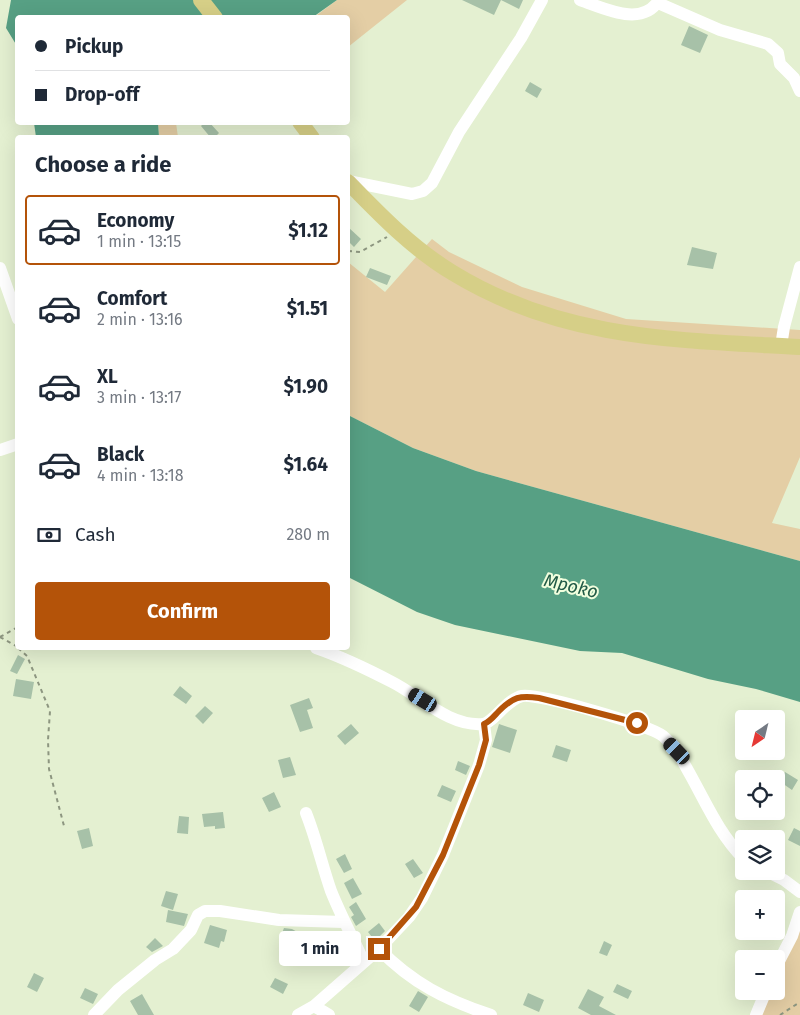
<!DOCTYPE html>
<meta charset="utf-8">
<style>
:root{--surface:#fff;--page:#f6f6f7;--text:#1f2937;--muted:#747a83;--line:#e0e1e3;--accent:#b45309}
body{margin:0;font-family:"Fira Sans",sans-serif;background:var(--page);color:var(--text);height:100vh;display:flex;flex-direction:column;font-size:19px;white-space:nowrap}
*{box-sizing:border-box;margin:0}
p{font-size:16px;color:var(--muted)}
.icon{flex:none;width:28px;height:28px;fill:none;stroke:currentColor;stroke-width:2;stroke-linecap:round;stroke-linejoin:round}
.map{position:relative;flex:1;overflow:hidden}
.panel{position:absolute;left:15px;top:135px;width:335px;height:515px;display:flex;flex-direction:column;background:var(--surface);border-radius:5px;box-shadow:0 5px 20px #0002}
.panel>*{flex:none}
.hud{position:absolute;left:15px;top:15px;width:335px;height:110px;border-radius:5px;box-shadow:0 5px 20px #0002;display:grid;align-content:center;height:110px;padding:0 20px;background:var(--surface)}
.needle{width:32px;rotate:215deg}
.tools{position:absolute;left:735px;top:710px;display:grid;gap:10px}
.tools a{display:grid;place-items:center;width:50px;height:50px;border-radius:5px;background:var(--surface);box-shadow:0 5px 20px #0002;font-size:25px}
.end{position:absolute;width:22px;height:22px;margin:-11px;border:6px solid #b45309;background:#fff;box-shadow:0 0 0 2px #fff}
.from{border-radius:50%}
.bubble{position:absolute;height:35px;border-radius:5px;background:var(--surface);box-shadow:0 5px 20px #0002;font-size:16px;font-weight:700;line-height:35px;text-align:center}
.car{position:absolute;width:15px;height:30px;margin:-15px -8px;border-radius:6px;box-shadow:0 0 4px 1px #0007;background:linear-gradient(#222 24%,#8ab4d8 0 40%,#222 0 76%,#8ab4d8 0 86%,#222 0)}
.hud b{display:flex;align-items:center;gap:18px;height:48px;font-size:19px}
.hud b+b{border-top:1px solid var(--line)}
.hud i{width:12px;height:12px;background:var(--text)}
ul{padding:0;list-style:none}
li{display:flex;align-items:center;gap:15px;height:70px;margin:0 10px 8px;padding:0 10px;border:2px solid transparent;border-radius:5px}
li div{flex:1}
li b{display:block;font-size:19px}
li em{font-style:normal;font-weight:700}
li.active{border-color:var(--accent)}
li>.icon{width:45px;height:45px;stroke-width:1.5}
h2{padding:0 20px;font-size:22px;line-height:60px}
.pay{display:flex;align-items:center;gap:12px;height:55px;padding:0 20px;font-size:19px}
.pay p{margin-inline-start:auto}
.button{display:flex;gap:10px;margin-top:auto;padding:10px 20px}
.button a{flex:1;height:58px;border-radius:5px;background:var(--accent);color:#fff;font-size:20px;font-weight:700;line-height:58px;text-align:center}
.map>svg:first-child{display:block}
</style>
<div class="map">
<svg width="800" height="1015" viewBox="0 0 800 1015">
<rect width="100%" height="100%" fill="#e4f0d1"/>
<!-- green -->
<path fill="#e4cea5" d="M337 0H407L348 47V18H313Z
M158 123H176L178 137H159Z
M432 239 449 252 522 287 626 319 800 330V457L772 523 800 529V561L476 471 413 448 348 415V262L385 292Z
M800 929V1015H756L768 991H776V975Z"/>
<!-- water -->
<path fill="#57a084" d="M11 0H337L313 17 18 18 17 46 6 28Z
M34 123H158L159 137H36Z
M348 415 413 448 476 471 800 561V702L756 689 708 679 622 653 580 651 455 625 417 612 348 577Z"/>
<!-- building -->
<path fill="#a7c1a8" d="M462 0H523L519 9 501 0 494 15Z
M689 26 708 35 700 53 681 45Z
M530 82 542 89 537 98 525 91Z
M205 122H209L219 133 214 138H211L201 126Z
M348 227 361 239 354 247 348 241Z
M692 247 717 253 713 269 687 265Z
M370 268 391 276 387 285 366 277Z
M18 655 25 659 17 674 10 671Z
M16 679 34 682 31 699 13 696Z
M180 686 192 696 186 704 173 695Z
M309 698 313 708 307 710 313 728 300 732 290 705Z
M205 706 213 713 203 724 195 716Z
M351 724 359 733 345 745 337 736Z
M499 724 517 730 510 753 492 747Z
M556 745 571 750 567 762 552 757Z
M290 757 296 775 283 778 278 760Z
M458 761 470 766 466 775 455 770Z
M785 772 798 780 792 790 779 781Z
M442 785 456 791 451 802 437 796Z
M274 792 281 807 269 812 262 798Z
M223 812 225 828 215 829V826L204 827 202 814Z
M179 816 189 817 188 834 177 833Z
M89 828 93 846 82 849 77 831Z
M794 828 800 831V846L788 840Z
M345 854 352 869 344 873 336 859Z
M413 859 423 873 414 878 405 864Z
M353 878 362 894 352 899 344 883Z
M166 891 178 894 173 910 161 906Z
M356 902 366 919 356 926 351 917 354 915 349 907Z
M168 910 188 914 184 926 166 922Z
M379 923 385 931 375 941 368 932Z
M210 925 227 930 224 942 221 941 219 948 204 943Z
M284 928 292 929 299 933 295 940 282 933Z
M155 938 163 946 152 952 146 947Z
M604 941 612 945 607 956 599 953Z
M34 973 44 978 37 992 27 987Z
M275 978 288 984 283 994 270 987Z
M617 984 632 991 628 999 613 992Z
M85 988 98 994 93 1004 80 998Z
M588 989 604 997 599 1006 616 1015H591L578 1008Z
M418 991 428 997 419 1012 409 1006Z
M528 993 544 1000 539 1012 523 1005Z
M142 994 154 1015H138L130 1001Z"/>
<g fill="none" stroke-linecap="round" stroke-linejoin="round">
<!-- path -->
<path stroke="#8d9680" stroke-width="2" stroke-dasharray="4 4" stroke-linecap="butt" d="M348 251 360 252 387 237
M0 637 18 647
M0 637 18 627
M18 648 27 656 50 711 48 740 49 769 64 826
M780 1015 800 1002"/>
<!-- minor -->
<path stroke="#fff" stroke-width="12" d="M580 0C604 8 642 28 659 0
M658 3 720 30 768 44 778 53 780 64 794 78 800 91
M348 181 412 194 423 191 432 183 459 132 521 38 542 0
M0 268 18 319
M781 346 784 327 800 267
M0 450 18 444
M316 648C342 657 367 669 392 682 420 696 449 727 483 724 493 723 507 699 522 696 538 693 649 725 663 736 676 747 683 762 691 776 707 805 720 835 744 859
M306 813C316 838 322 865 331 891 341 916 353 938 364 962
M766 871 784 880 800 892
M379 949C412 983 446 1000 491 1015
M776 967 792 936 800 912
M314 1006 329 1015
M94 1015 118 990 155 960 173 949 191 930 198 915 205 911H220L279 920 343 922
M298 1015 314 1006 379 949 409 917 422 898 443 855 479 765 486 740 484 724
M756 1015 766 991"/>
<!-- major -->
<path stroke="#d6cf87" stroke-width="16" d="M201 0 215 18
M300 122 312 138
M348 182C380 215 413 249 453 273 563 340 677 340 800 347"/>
</g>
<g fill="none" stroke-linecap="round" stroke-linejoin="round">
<!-- route -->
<path stroke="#b45309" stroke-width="6" d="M379 949 416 907 443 855 479 765 486 740 484 724C491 721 494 716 499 711 513 697 520 695 539 698L637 723"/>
</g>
<g text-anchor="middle" stroke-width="4" stroke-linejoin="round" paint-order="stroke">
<!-- water labels -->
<g font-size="18" font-style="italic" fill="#225b47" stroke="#f1fede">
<text transform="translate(571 586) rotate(13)" y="6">Mpoko</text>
</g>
</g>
</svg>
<div class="tools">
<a><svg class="needle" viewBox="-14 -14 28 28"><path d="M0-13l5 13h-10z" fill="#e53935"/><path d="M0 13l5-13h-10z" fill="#747a83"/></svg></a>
<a><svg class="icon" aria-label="locate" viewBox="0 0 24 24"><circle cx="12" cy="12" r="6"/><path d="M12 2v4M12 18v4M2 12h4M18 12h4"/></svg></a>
<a><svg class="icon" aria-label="layers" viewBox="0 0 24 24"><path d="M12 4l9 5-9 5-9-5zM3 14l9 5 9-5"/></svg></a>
<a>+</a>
<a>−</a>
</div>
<i class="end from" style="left:637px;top:723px"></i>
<i class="end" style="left:379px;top:949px"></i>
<div class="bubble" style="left:279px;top:931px;width:82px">1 min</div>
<i class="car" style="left:423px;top:700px;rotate:301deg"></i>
<i class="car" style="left:677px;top:751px;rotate:316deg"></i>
<div class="hud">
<b><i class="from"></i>Pickup</b>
<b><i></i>Drop-off</b>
</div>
<section class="panel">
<h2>Choose a ride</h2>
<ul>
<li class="active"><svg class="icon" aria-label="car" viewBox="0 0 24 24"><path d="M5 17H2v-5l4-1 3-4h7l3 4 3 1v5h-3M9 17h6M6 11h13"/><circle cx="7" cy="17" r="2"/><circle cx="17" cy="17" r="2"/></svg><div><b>Economy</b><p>1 min · 13:15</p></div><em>$1.12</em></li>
<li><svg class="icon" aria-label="car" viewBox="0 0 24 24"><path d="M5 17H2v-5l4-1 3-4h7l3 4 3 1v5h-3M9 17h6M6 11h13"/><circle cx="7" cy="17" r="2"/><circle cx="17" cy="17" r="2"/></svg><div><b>Comfort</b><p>2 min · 13:16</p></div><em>$1.51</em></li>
<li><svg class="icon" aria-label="car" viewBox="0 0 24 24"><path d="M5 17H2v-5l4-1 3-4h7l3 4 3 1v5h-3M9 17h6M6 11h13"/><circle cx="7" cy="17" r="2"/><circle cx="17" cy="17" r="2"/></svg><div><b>XL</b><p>3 min · 13:17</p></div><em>$1.90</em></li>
<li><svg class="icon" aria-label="car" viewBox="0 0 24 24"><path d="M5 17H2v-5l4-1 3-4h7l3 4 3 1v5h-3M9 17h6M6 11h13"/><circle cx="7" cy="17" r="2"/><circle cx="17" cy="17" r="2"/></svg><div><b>Black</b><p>4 min · 13:18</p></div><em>$1.64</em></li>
</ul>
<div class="pay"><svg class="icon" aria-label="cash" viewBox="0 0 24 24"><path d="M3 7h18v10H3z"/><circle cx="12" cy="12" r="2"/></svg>Cash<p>280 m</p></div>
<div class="button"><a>Confirm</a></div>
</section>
</div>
